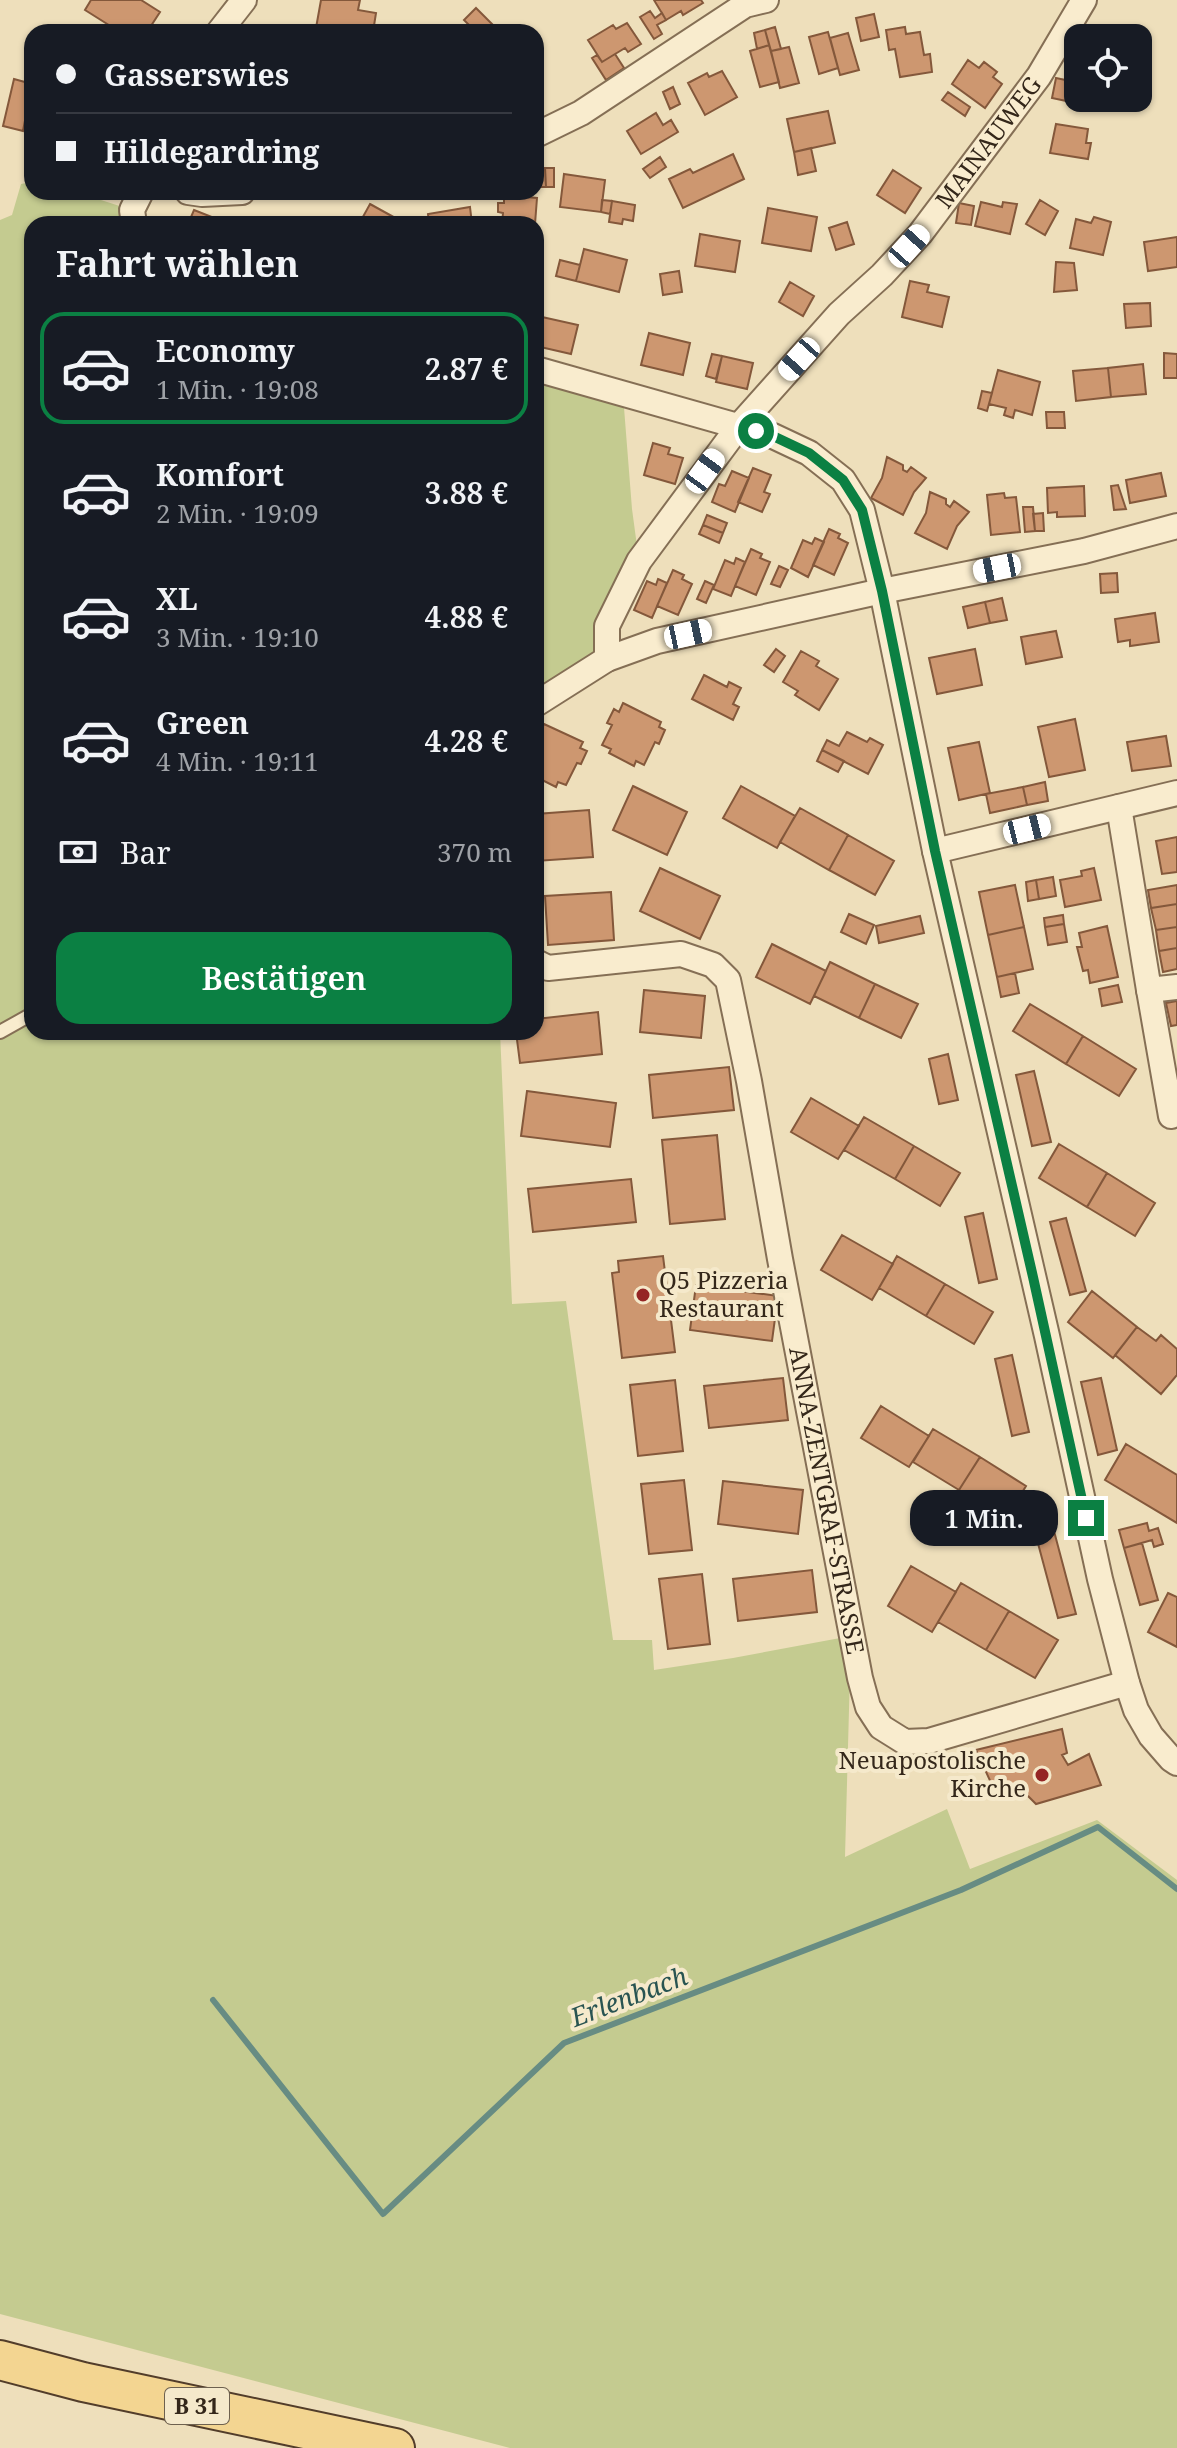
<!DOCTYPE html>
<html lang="de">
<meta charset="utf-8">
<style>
:root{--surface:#171b24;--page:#20242c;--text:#f1f3f6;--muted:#9ea1a6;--line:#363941;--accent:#0b8043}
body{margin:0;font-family:"Noto Serif",serif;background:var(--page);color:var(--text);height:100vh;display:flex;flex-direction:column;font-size:30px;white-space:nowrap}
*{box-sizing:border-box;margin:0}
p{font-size:26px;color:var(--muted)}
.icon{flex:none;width:44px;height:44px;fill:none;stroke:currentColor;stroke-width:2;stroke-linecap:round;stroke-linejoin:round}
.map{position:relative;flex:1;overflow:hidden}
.panel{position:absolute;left:24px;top:216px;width:520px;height:824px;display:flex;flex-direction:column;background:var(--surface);border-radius:24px;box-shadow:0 2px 6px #0004}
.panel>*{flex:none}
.guide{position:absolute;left:24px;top:24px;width:520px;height:176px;border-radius:24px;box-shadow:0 2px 6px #0004;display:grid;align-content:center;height:176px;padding:0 32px;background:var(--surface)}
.controls{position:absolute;left:1064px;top:24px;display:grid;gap:16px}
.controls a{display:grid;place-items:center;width:88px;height:88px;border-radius:16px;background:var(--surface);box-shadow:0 2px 6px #0004;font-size:40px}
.end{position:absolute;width:36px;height:36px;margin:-18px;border:10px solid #0b8043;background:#fff;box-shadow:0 0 0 4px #fff}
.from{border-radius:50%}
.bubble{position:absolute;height:56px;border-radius:24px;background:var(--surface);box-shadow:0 2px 6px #0004;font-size:26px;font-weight:600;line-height:56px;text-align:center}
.car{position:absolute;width:24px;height:48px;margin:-24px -12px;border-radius:10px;box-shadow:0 0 6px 2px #0007;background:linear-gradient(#fff 24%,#345 0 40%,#fff 0 76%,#345 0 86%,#fff 0)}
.guide b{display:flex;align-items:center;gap:28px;height:76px;font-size:30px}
.guide b+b{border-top:2px solid var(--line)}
.guide i{width:20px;height:20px;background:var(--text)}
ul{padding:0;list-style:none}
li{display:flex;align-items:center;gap:24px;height:112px;margin:0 16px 12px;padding:0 16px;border:4px solid transparent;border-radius:24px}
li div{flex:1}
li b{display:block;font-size:30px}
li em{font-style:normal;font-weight:600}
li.selected{border-color:var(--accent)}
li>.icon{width:72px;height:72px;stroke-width:1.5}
h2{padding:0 32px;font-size:36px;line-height:96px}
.pay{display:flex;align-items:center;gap:20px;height:88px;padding:0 32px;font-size:30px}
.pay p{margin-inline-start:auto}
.primary-button{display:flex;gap:16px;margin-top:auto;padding:16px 32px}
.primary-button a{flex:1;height:92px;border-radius:24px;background:var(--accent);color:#fff;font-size:32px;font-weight:600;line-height:92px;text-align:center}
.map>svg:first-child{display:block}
</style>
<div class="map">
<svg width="1177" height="2448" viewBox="0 0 1177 2448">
<rect width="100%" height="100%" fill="#eedfbb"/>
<!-- green -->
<path fill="#c4cb90" d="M32 182V192H76L132 210 134 224H32V1032H500L512 1304 566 1301 613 1640H652L654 1670 733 1658 851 1636 845 1857 947 1809 970 1869 1097 1820 1177 1880V2448H510L0 2314V220L12 215 21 184Z
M536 369 623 395 632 509 639 561 607 659 536 704Z"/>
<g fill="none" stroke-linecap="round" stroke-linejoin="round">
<!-- stream -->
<path stroke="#678c83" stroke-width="6" d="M213 2000 383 2214 564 2043 961 1890 1098 1827 1177 1889"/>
</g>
<!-- building -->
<path fill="#cd9770" stroke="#84583b" stroke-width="2" d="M91 0H141L160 12 147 32H120L85 10Z
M321 0H360L358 10 376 13 373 32H340L316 28Z
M654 0H701L703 3 683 15 681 11 666 20Z
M476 8 500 32H476L464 20Z
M650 11 655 18 662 13 666 20 657 25 662 34 654 39 640 17Z
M874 14 879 37 861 41 856 18Z
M627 23 641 44 628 52 625 48 602 62 588 40 613 25 616 29Z
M775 27 781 49 771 51 765 30Z
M905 27 906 34 920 32 924 55 930 54 932 72 900 77 895 49 889 50 886 30Z
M765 30 769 45 757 49 754 33Z
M828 32 838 68 819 74 809 37Z
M848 33 859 70 840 75 830 38Z
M1094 35 1150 38 1148 73 1138 72V38H1094Z
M769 45 779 82 760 87 750 51Z
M789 47 799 83 780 88 771 51Z
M615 54 624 68 606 80 592 58 597 55 602 62Z
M968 60 979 68 984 62 997 72 993 77 1002 84 985 108 952 84Z
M537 67 541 103 536 104V68Z
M722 71 737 97 705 115 688 83 707 73 709 77Z
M1056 78 1075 82 1071 102 1052 98Z
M14 79 32 84 23 131 3 126Z
M673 87 680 104 670 109 663 92Z
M948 92 970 107 965 116 942 100Z
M828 111 835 143 794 152 787 119Z
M656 113 663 125 671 120 678 132 641 154 627 131Z
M1056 124 1088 129 1086 143H1091L1088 159 1050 153Z
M811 148 816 171 798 175 794 152Z
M733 154 744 179 683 208 669 179 690 169 693 173Z
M660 157 666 167 650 178 643 169Z
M536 168H545L546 187H536Z
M545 168H554V187H546Z
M893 170 921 188 905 213 877 195Z
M564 174 605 180 601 212 560 207Z
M504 195 537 198 535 224H502L503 213 498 212V203H504Z
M602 200 612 201 610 214 601 212Z
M1040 200 1058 211 1045 235 1026 224Z
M612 201 635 205 633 221 623 219 622 224 609 222Z
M981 202 1002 207 1003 202 1017 204 1010 234 975 226Z
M959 203 974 206 971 225 956 223Z
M370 204 399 220 397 224H359Z
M470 207 472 224H429L428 214Z
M768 208 817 217 811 251 762 243Z
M194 210 217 219 215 224H188Z
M1094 217 1111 222 1103 255 1070 248 1076 219 1091 223Z
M847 222 854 244 836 250 829 228Z
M700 234 740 241 735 272 695 266Z
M1177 237V267L1148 271 1144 242Z
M584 249 627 260 619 292 576 281Z
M560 260 580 265 576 281 556 276Z
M1056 262 1074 263 1077 290 1054 292Z
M679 271 682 292 663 295 660 274Z
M910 281 929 285 927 292 949 297 942 327 902 317Z
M790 282 814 296 803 316 779 302Z
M1150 303 1151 326 1126 328 1124 304Z
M542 317 578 325 571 354 536 346Z
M649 333 690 343 683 375 641 365Z
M1164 353 1177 354V378H1164Z
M712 354 722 356 716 379 706 376Z
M722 356 753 363 747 389 716 382Z
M1143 364 1146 394 1111 397 1108 368Z
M1108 368 1111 397 1076 401 1073 371Z
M998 370 1040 382 1032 415 1015 410 1013 418 1004 415 1006 408 989 404Z
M982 391 992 393 987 411 978 408Z
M1046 412H1064L1065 428H1047Z
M653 443 670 448 668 454 683 458 675 484 644 475Z
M887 457 903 465V470L907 472 911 467 926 478 914 492 903 515 871 498 882 478Z
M753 468 771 475 764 492 770 494 762 512 738 502Z
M732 471 749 478 735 512 712 502 719 484 725 486Z
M1161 473 1166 496 1130 503 1126 480Z
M1118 485 1126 509 1114 510 1111 486Z
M1084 486 1085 516 1057 517V512L1048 513 1047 488Z
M930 492 946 499V504L950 507 954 501 969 512 957 526 947 549 915 533 926 513Z
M1004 493 1005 498 1016 497 1020 532 991 535 987 495Z
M1023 507H1033L1035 531 1025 532Z
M1043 513 1044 531H1035L1033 514Z
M707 515 727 523 723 533 703 525Z
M703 525 723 533 719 543 699 534Z
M829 529 840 534 838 538 848 543 834 575 813 565Z
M815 538 824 542 808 577 791 568 803 540 812 544Z
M751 549 762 554 760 558 770 562 756 595 735 586Z
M736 558 745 562 731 596 713 589 725 560 734 564Z
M779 566 788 570 780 587 771 584Z
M673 570 684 575 682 579 692 584 678 615 657 606Z
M1117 573 1118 592 1101 593 1100 574Z
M658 579 667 583 652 618 634 610 647 581 656 585Z
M705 581 714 585 706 603 697 599Z
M1002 598 1007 620 990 623 985 602Z
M985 602 990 623 968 628 963 607Z
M1155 613 1159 642 1130 646V640L1118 642 1115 619Z
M1056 631 1062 657 1026 664 1021 637Z
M776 649 785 656 774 672 764 665Z
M975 649 982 685 937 694 929 658Z
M801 651 819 661 816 666 838 679 819 710 795 695 798 691 783 682Z
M704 675 727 687 729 682 741 688 733 704 739 707 733 720 692 699Z
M623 703 661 722 659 727 665 730 659 744 655 742 644 765 636 761 634 766 609 753 611 749 602 745 612 725 607 723 614 709 619 712Z
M1075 719 1085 770 1049 777 1038 727Z
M544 724 583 742 580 748 587 751 581 764 577 763 566 785 558 782 556 787 536 777V731L540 733Z
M847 732 867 742 870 738 883 745 868 774 822 750 827 740 839 746Z
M1166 736 1171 766 1132 771 1127 742Z
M979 742 990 793 959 800 948 748Z
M822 750 844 761 838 772 817 761Z
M1045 782 1048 801 1027 805 1023 787Z
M633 786 687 812 667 855 613 830Z
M741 786 795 816 777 848 723 818Z
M1023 787 1027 805 990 813 986 794Z
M800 808 848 835 829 870 780 842Z
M589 810 593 857 536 861V814Z
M848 835 894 861 875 895 829 870Z
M1177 837V872L1162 874 1156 841Z
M660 868 720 896 700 939 640 911Z
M1094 868 1101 900 1065 907 1060 880 1082 876 1081 871Z
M1053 877 1056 896 1039 899 1036 880Z
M1036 880 1039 899 1028 901 1026 882Z
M1015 885 1024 927 988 935 979 892Z
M1177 885V904L1151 908 1148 890Z
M611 892 614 940 548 945 545 896Z
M1177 904V927L1156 930 1151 908Z
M849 914 874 925 866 944 841 932Z
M1063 915 1064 924 1045 927 1044 918Z
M920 916 924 933 879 943 876 926Z
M1064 924 1067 942 1048 945 1045 927Z
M1107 926 1118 977 1090 983 1088 970 1083 971 1077 947H1082L1079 933Z
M1024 927 1033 969 997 977 988 935Z
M1177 927V948L1159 951 1156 930Z
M772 944 826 971 810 1004 756 977Z
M1177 948V969L1163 972 1159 951Z
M830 962 875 984 859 1018 814 996Z
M1015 973 1019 993 1001 997 997 977Z
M875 984 918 1004 901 1038 859 1018Z
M1118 985 1122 1002 1102 1006 1099 989Z
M644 990 705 996 701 1038 640 1032Z
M1177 1001V1025L1171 1026 1166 1003Z
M1030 1004 1083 1036 1066 1064 1013 1031Z
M598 1012 602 1054 520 1063 516 1032H536V1019Z
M1083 1036 1136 1069 1119 1096 1066 1064Z
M948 1054 958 1100 939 1104 929 1059Z
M729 1067 734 1110 653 1118 649 1075Z
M1034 1071 1051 1142 1032 1146 1016 1075Z
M527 1091 616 1103 610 1147 521 1136Z
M811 1098 859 1126 838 1159 791 1132Z
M864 1117 914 1146 895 1179 844 1150Z
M717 1135 725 1219 670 1224 662 1140Z
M1059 1144 1107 1173 1087 1207 1039 1178Z
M914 1146 960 1173 940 1206 895 1179Z
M1107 1173 1155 1203 1135 1236 1087 1207Z
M631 1179 636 1222 533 1232 528 1189Z
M983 1213 997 1279 979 1283 965 1217Z
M1066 1218 1086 1291 1070 1295 1050 1222Z
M842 1235 893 1264 872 1300 821 1270Z
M663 1256 675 1352 622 1358 612 1273 619 1272 618 1261Z
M897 1256 945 1284 926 1316 879 1288Z
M945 1284 993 1312 974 1344 926 1316Z
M696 1285 778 1296 772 1341 690 1330Z
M1092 1291 1137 1327 1113 1358 1068 1322Z
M1137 1327 1156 1341 1161 1335 1177 1349V1375L1161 1394 1115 1355Z
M1012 1355 1029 1432 1012 1436 995 1359Z
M783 1378 788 1420 709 1428 704 1386Z
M1101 1378 1117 1450 1098 1455 1081 1382Z
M675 1380 683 1451 638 1456 630 1385Z
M881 1406 929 1436 909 1467 861 1438Z
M933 1429 980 1457 959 1490 913 1462Z
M1126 1444 1177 1475V1523L1105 1480Z
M980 1457 1026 1486 1006 1519 959 1490Z
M684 1480 692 1550 649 1554 641 1484Z
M723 1481 803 1490 798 1534 718 1524Z
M1050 1516 1076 1614 1058 1618 1032 1521Z
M1147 1523 1149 1531 1158 1528 1163 1544 1154 1547 1152 1540 1124 1548 1119 1530Z
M1142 1543 1158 1600 1140 1605 1124 1548Z
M911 1566 956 1592 932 1632 888 1606Z
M812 1570 817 1612 738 1621 733 1579Z
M702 1574 710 1644 668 1649 659 1579Z
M961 1583 1009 1611 986 1650 938 1622Z
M1168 1593 1177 1597V1647L1148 1632Z
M1009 1611 1058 1640 1035 1678 986 1650Z
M1062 1729 1067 1753 1062 1755 1068 1765 1089 1754 1101 1785 1036 1804 1020 1788 998 1798 976 1750Z"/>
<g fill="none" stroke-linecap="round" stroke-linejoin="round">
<!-- lane casing -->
<g stroke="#856f55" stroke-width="16">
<path id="lane" d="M0 1032 32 1014"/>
</g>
<!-- street casing -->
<g stroke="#856f55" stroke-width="28">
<g id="street">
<path d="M219 32 244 0"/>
<path d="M536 135 581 113 745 5 766 0"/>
<path d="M188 192 202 194 242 192"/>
<path d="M134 224 132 210 141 192"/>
<path d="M536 369 773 436 809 453 843 480 862 510 882 591 935 851 1047 1336 1100 1579 1127 1683 1136 1710 1151 1736 1171 1759 1177 1763"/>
<path id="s1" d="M607 659V626L639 561 739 426 839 314 882 275 920 234 1039 76 1084 0"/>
<path d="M536 704 607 659 657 641 882 591 1084 551 1177 526"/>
<path d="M1119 807 1149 990 1177 987"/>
<path d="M935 851 1177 793"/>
<path id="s2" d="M536 962 548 968 681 954 713 965 728 980 749 1081 780 1259 860 1678 868 1707 881 1727 905 1742 929 1741 1127 1683"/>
<path d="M1149 990 1171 1116"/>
</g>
</g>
<!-- primary casing -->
<g stroke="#523d2a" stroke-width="42">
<path id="primary" d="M0 2360 83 2382 395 2448"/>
</g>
<!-- lane -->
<use href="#lane" stroke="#f9ecce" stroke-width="12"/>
<!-- street -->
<use href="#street" stroke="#f9ecce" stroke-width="24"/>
<!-- primary -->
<use href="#primary" stroke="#f3d591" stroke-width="38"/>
</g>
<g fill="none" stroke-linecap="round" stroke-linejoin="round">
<!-- route -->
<path stroke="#0b8043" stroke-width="10" d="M756 431 773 436 809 453 843 480 862 510 882 591 935 851 1033 1277 1086 1518"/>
</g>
<!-- markers -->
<g fill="#952525" stroke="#f5e9cb" stroke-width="3">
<circle cx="643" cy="1295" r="8"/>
<circle cx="1042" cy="1775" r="8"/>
</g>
<g text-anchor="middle" stroke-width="8" stroke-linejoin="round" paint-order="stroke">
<!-- shield labels -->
<rect fill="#f5e9cb" stroke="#6e614f" stroke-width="2" x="165" y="2388" width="64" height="36" rx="6"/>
<g font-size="22" font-weight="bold" fill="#34271a">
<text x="197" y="2414">B 31</text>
</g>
<!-- street labels -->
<g font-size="24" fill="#34271a" stroke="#f5e9cb">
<text dy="8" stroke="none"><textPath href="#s1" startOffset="652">MAINAUWEG</textPath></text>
<text dy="8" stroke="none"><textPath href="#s2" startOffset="732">ANNA-ZENTGRAF-STRASSE</textPath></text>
</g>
<!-- poi labels -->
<g font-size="24" fill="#34271a" stroke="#f5e9cb" text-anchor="start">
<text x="659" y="1289">Q5 Pizzeria<tspan x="659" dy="28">Restaurant</tspan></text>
<text x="1026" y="1769" text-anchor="end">Neuapostolische<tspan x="1026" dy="28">Kirche</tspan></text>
</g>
<!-- water labels -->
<g font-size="26" font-style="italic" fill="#295452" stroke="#f5e9cb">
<text transform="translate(629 1997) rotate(-21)" y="9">Erlenbach</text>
</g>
</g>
</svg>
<div class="controls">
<a><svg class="icon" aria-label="locate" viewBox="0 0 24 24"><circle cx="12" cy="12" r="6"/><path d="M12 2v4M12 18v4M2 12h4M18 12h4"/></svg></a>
</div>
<i class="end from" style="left:756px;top:431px"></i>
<i class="end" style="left:1086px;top:1518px"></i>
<div class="bubble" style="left:910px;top:1490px;width:148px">1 Min.</div>
<i class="car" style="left:909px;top:246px;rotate:42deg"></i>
<i class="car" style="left:799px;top:359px;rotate:222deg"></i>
<i class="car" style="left:705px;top:471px;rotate:36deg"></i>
<i class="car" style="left:997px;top:568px;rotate:259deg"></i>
<i class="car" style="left:688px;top:634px;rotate:78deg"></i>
<i class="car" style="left:1027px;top:829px;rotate:76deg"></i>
<div class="guide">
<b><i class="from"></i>Gasserswies</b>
<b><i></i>Hildegardring</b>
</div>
<section class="panel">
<h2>Fahrt wählen</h2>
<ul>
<li class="selected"><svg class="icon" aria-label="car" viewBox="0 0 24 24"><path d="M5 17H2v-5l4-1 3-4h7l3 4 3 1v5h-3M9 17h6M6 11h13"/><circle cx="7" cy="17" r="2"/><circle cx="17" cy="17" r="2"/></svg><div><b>Economy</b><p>1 Min. · 19:08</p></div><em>2.87 €</em></li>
<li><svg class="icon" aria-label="car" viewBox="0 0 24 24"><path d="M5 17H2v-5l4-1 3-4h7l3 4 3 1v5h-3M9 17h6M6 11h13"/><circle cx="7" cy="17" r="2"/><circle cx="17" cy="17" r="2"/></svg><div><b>Komfort</b><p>2 Min. · 19:09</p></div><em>3.88 €</em></li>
<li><svg class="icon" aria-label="car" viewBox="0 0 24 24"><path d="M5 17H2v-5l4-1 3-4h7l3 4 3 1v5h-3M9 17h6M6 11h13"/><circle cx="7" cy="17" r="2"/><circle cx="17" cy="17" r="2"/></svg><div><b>XL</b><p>3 Min. · 19:10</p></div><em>4.88 €</em></li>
<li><svg class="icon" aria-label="car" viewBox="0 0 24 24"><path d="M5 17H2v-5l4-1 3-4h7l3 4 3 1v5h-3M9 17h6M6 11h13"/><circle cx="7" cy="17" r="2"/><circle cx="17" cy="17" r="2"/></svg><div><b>Green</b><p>4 Min. · 19:11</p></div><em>4.28 €</em></li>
</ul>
<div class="pay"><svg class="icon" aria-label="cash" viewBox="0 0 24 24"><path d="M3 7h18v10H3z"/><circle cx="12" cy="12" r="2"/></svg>Bar<p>370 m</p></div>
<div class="primary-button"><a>Bestätigen</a></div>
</section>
</div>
